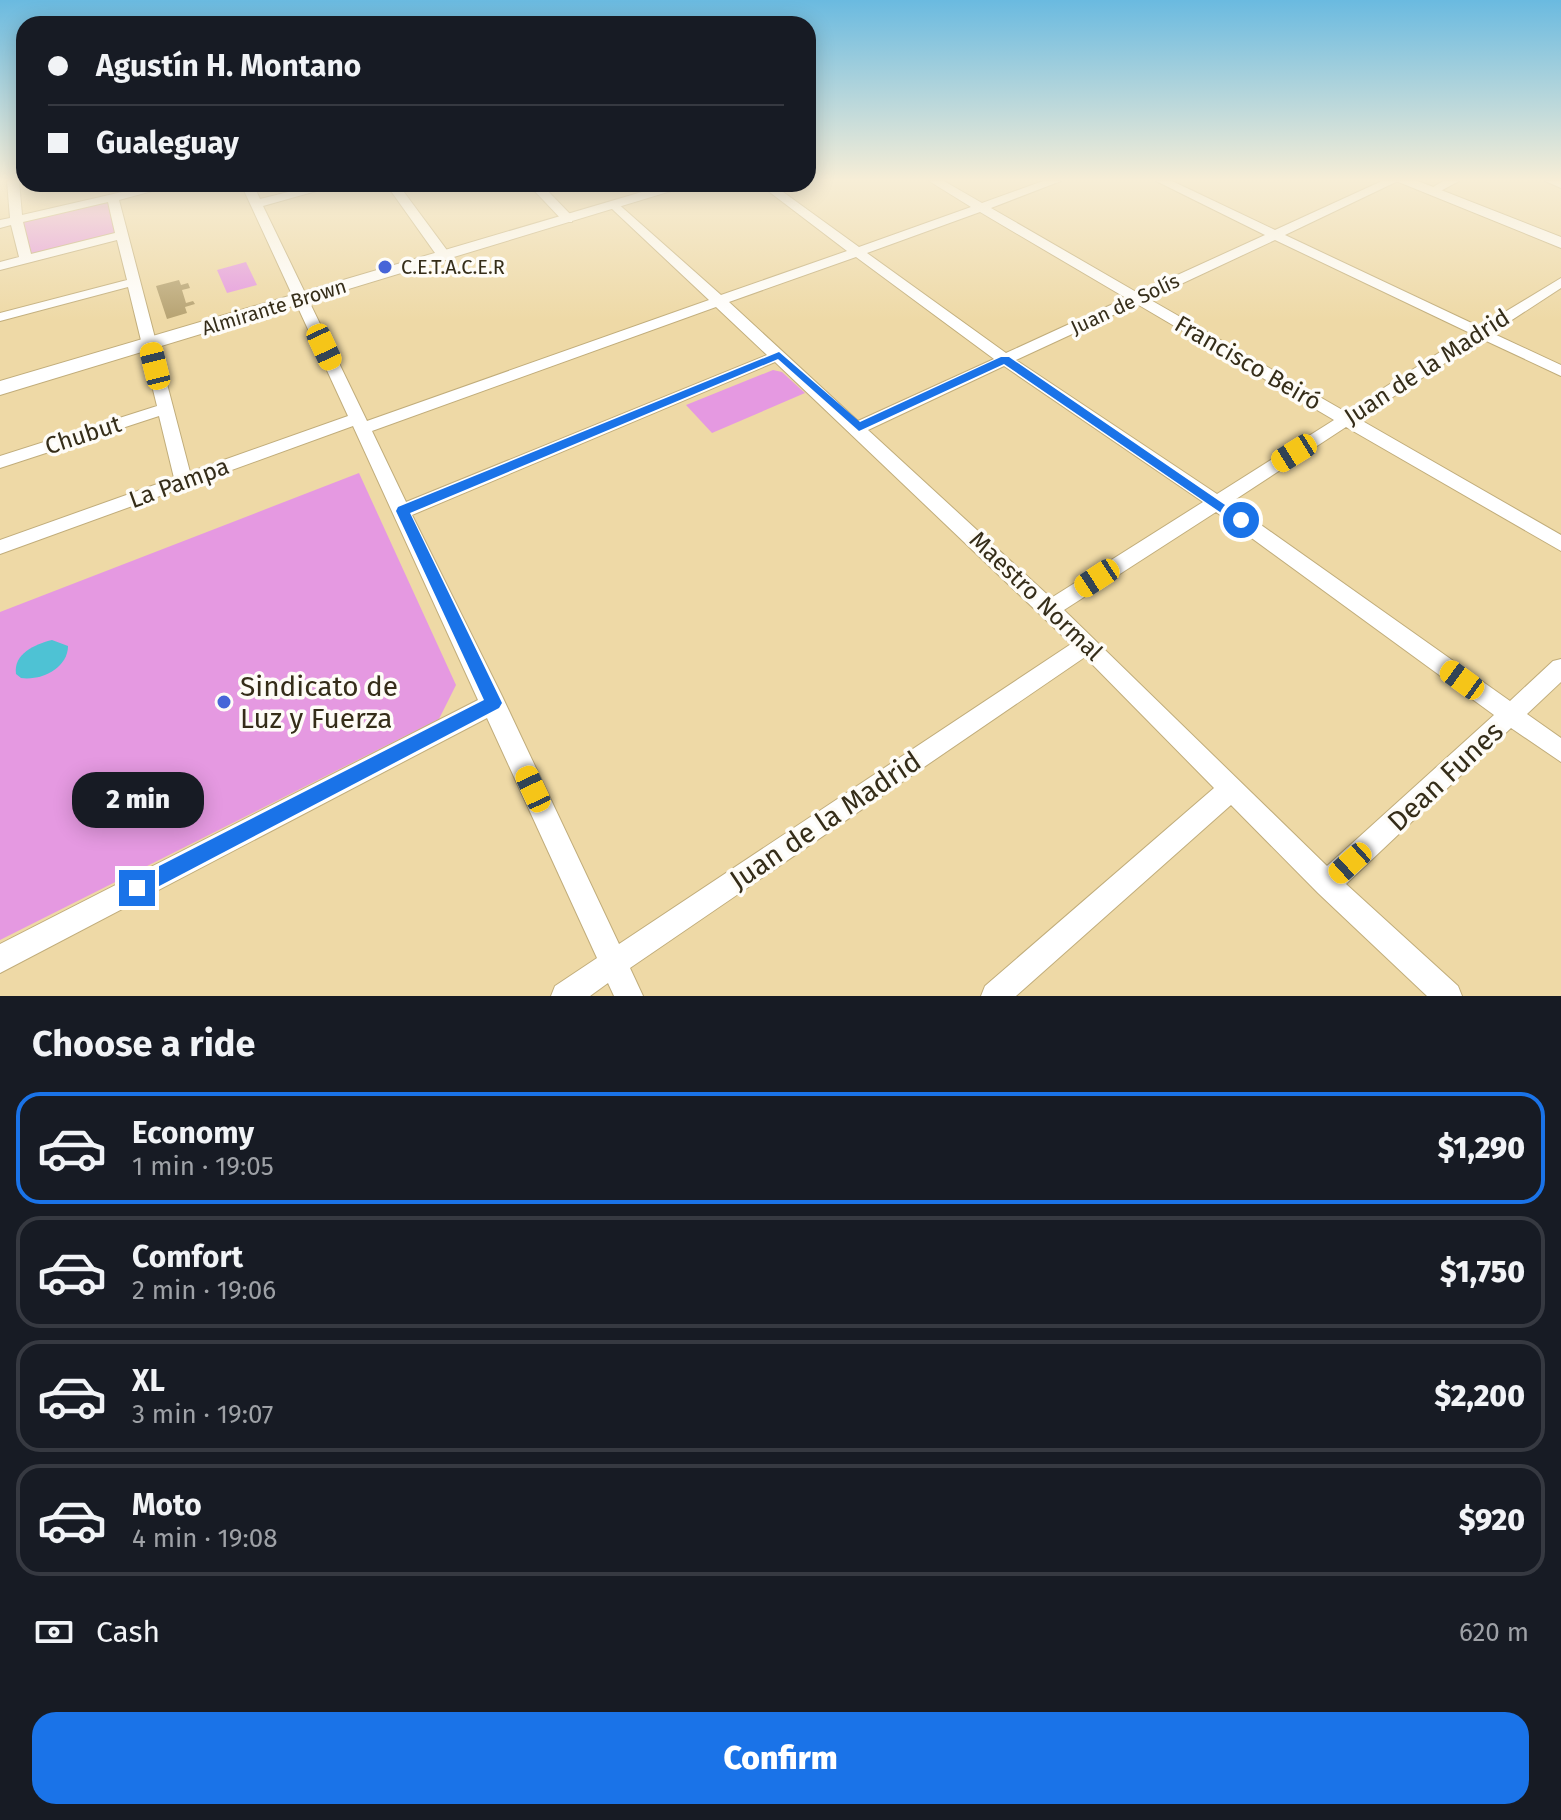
<!DOCTYPE html>
<meta charset="utf-8">
<style>
:root{--surface:#171b24;--page:#20242c;--text:#f1f3f6;--muted:#9ea1a6;--line:#363941;--accent:#1a73e8}
body{margin:0;font-family:"Fira Sans",sans-serif;background:var(--page);color:var(--text);height:100vh;display:flex;flex-direction:column;font-size:30px;white-space:nowrap}
*{box-sizing:border-box;margin:0}
p{font-size:26px;color:var(--muted)}
.icon{flex:none;width:44px;height:44px;fill:none;stroke:currentColor;stroke-width:2;stroke-linecap:round;stroke-linejoin:round}
.map{position:relative;height:996px;overflow:hidden}
.side{display:flex;flex-direction:column;background:var(--surface);flex:1}
.side>*{flex:none}
.banner{position:absolute;left:16px;top:16px;width:800px;height:176px;border-radius:24px;box-shadow:0 4px 20px #0003;display:grid;align-content:center;height:176px;padding:0 32px;background:var(--surface)}
.end{position:absolute;width:36px;height:36px;margin:-18px;border:10px solid #1a73e8;background:#fff;box-shadow:0 0 0 4px #fff}
.from{border-radius:50%}
.bubble{position:absolute;height:56px;border-radius:24px;background:var(--surface);box-shadow:0 4px 20px #0003;font-size:26px;font-weight:800;line-height:56px;text-align:center}
.car{position:absolute;width:24px;height:48px;margin:-24px -12px;border-radius:10px;box-shadow:0 0 6px 2px #0007;background:linear-gradient(#f5c518 24%,#345 0 40%,#f5c518 0 76%,#345 0 86%,#f5c518 0)}
.banner b{display:flex;align-items:center;gap:28px;height:76px;font-size:30px}
.banner b+b{border-top:2px solid var(--line)}
.banner i{width:20px;height:20px;background:var(--text)}
ul{padding:0;list-style:none}
li{display:flex;align-items:center;gap:24px;height:112px;margin:0 16px 12px;padding:0 16px;border:4px solid var(--line);border-radius:24px}
li div{flex:1}
li b{display:block;font-size:30px}
li em{font-style:normal;font-weight:800}
li.selected{border-color:var(--accent)}
li>.icon{width:72px;height:72px;stroke-width:1.5}
h2{padding:0 32px;font-size:36px;line-height:96px}
.pay{display:flex;align-items:center;gap:20px;height:88px;padding:0 32px;font-size:30px}
.pay p{margin-inline-start:auto}
.primary-button{display:flex;gap:16px;margin-top:auto;padding:16px 32px}
.primary-button a{flex:1;height:92px;border-radius:24px;background:var(--accent);color:#fff;font-size:32px;font-weight:800;line-height:92px;text-align:center}
.map>svg:first-child{display:block}
</style>
<div class="map">
<svg width="1561" height="996" viewBox="0 0 1561 996">
<rect width="100%" height="100%" fill="#eed9a6"/>
<!-- green -->
<path fill="#e599e1" d="M113 198 122 235 26 259 16 220Z
M246 262 257 285 227 293 217 270Z
M773 370 782 372 805 393 712 433 686 405Z
M359 473 456 685 439 719 0 940V612Z"/>
<!-- water -->
<path fill="#4ec2d4" d="M52 640 68 646C68 668 41 681 21 678L16 674C13 654 35 644 52 640Z"/>
<!-- building -->
<path fill="#b6a271" d="M179 280 181 285 188 283 190 288 182 290 186 303 193 301 195 304 185 307 187 313 167 319 156 286Z"/>
<g fill="none" stroke-linecap="round" stroke-linejoin="round">
<!-- minor casing -->
<g stroke="#c1ad7b" stroke-width="2">
<path id="minor" d="M7 181H19L22 215 157 184H178L119 200 190 472 348 416 241 184H253L260 199 321 184H341L263 206 367 421 709 300 611 208 609 205 615 201 721 295 847 251 759 184H772L859 247 971 207 929 181H944L982 203 1043 181H1061L991 208 1138 293 1265 235 1156 181H1172L1275 230 1382 181H1398L1285 235 1480 327 1561 278V288L1492 333 1561 365V376L1482 339 1359 419 1561 535V551L1346 427 1230 503 1510 701 1553 661 1561 659V682L1527 714 1561 738V762L1511 728 1346 884 1458 986 1462 996H1427L1318 893 1231 805 1016 996H981L985 986 1214 788 1085 657 630 968 643 996H614L608 983 590 996H551L555 986 597 958 487 718 0 973V944L478 700 353 426 0 554V540L174 478 159 416 0 468V456L157 406 128 287 0 321V313L127 280 117 240 0 270V262L19 257 11 225 0 228V220L10 218ZM108 202 115 233 31 254 23 222ZM980 212 1126 298 1006 353 867 253ZM1275 240 1470 333 1346 412 1149 299ZM856 257 994 359 858 421 729 302ZM1137 304 1334 420 1217 494 1016 360ZM716 307 767 355 406 502 372 431ZM775 362 1071 644 619 944 502 696 412 515ZM1004 366 1203 502 1051 598 868 430ZM1216 512 1494 715 1327 866 1064 610Z
M1443 181H1459L1435 194 1425 192Z
M1545 181H1561V188Z
M386 184H398L452 257 450 260H440Z
M528 184H541L572 216V222H564Z"/>
</g>
<!-- major casing -->
<g stroke="#c1ad7b" stroke-width="2">
<path id="major" d="M1396 181H1418L1561 237V248Z
M669 184H694L0 395V381Z"/>
</g>
<!-- minor -->
<use href="#minor" fill="#fff" fill-rule="evenodd"/>
<!-- major -->
<use href="#major" fill="#fff" fill-rule="evenodd"/>
</g>
<!-- sky -->
<linearGradient id="sky" x2="0" y2="1"><stop stop-color="#6abae0"/><stop offset="0.56" stop-color="#f7eed7"/><stop offset="1" stop-color="#f7eed7" stop-opacity="0"/></linearGradient>
<rect width="1561" height="321" fill="url(#sky)"/>
<!-- route -->
<path fill="#1a73e8" d="M779 352 860 422 1001 357H1009L1247 520 1236 523 1004 364 859 431 778 359 410 513 502 703 499 708 144 894H130V881L484 700 396 511 398 507Z"/>
<!-- markers -->
<g fill="#4765d8" stroke="#fefcf7" stroke-width="3">
<circle cx="385" cy="267" r="8"/>
<circle cx="224" cy="702" r="8"/>
</g>
<g text-anchor="middle" stroke-width="7" stroke-linejoin="round" paint-order="stroke">
<!-- far-poi labels -->
<g font-size="20" fill="#352d19" stroke="#fefcf7" text-anchor="start">
<text x="401" y="274">C.E.T.A.C.E.R</text>
</g>
<!-- far-street labels -->
<g font-size="20" fill="#352d19" stroke="#fefcf7">
<text transform="translate(1125 304) rotate(-25)" y="7">Juan de Solís</text>
<text transform="translate(274 307) rotate(-17)" y="7">Almirante Brown</text>
</g>
<!-- street labels -->
<g font-size="24" fill="#352d19" stroke="#fefcf7">
<text transform="translate(1248 363) rotate(30)" y="8">Francisco Beiró</text>
<text transform="translate(1427 367) rotate(-33)" y="8">Juan de la Madrid</text>
<text transform="translate(83 435) rotate(-18)" y="8">Chubut</text>
<text transform="translate(179 483) rotate(-20)" y="8">La Pampa</text>
<text transform="translate(1036 596) rotate(44)" y="8">Maestro Normal</text>
</g>
<!-- near-poi labels -->
<g font-size="28" fill="#352d19" stroke="#fefcf7" text-anchor="start">
<text x="240" y="696">Sindicato de<tspan x="240" dy="32">Luz y Fuerza</tspan></text>
</g>
<!-- near-street labels -->
<g font-size="28" fill="#352d19" stroke="#fefcf7">
<text transform="translate(1445 776) rotate(-43)" y="10">Dean Funes</text>
<text transform="translate(825 820) rotate(-34)" y="10">Juan de la Madrid</text>
</g>
</g>
</svg>
<i class="end from" style="left:1241px;top:520px"></i>
<i class="end" style="left:137px;top:888px"></i>
<div class="bubble" style="left:72px;top:772px;width:132px">2 min</div>
<i class="car" style="left:324px;top:347px;rotate:155deg"></i>
<i class="car" style="left:155px;top:366px;rotate:346deg"></i>
<i class="car" style="left:1294px;top:453px;rotate:238deg"></i>
<i class="car" style="left:1097px;top:578px;rotate:237deg"></i>
<i class="car" style="left:1462px;top:680px;rotate:306deg"></i>
<i class="car" style="left:533px;top:789px;rotate:335deg"></i>
<i class="car" style="left:1350px;top:863px;rotate:228deg"></i>
<div class="banner">
<b><i class="from"></i>Agustín H. Montano</b>
<b><i></i>Gualeguay</b>
</div>
</div>
<section class="side">
<h2>Choose a ride</h2>
<ul>
<li class="selected"><svg class="icon" aria-label="car" viewBox="0 0 24 24"><path d="M5 17H2v-5l4-1 3-4h7l3 4 3 1v5h-3M9 17h6M6 11h13"/><circle cx="7" cy="17" r="2"/><circle cx="17" cy="17" r="2"/></svg><div><b>Economy</b><p>1 min · 19:05</p></div><em>$1,290</em></li>
<li><svg class="icon" aria-label="car" viewBox="0 0 24 24"><path d="M5 17H2v-5l4-1 3-4h7l3 4 3 1v5h-3M9 17h6M6 11h13"/><circle cx="7" cy="17" r="2"/><circle cx="17" cy="17" r="2"/></svg><div><b>Comfort</b><p>2 min · 19:06</p></div><em>$1,750</em></li>
<li><svg class="icon" aria-label="car" viewBox="0 0 24 24"><path d="M5 17H2v-5l4-1 3-4h7l3 4 3 1v5h-3M9 17h6M6 11h13"/><circle cx="7" cy="17" r="2"/><circle cx="17" cy="17" r="2"/></svg><div><b>XL</b><p>3 min · 19:07</p></div><em>$2,200</em></li>
<li><svg class="icon" aria-label="car" viewBox="0 0 24 24"><path d="M5 17H2v-5l4-1 3-4h7l3 4 3 1v5h-3M9 17h6M6 11h13"/><circle cx="7" cy="17" r="2"/><circle cx="17" cy="17" r="2"/></svg><div><b>Moto</b><p>4 min · 19:08</p></div><em>$920</em></li>
</ul>
<div class="pay"><svg class="icon" aria-label="cash" viewBox="0 0 24 24"><path d="M3 7h18v10H3z"/><circle cx="12" cy="12" r="2"/></svg>Cash<p>620 m</p></div>
<div class="primary-button"><a>Confirm</a></div>
</section>
